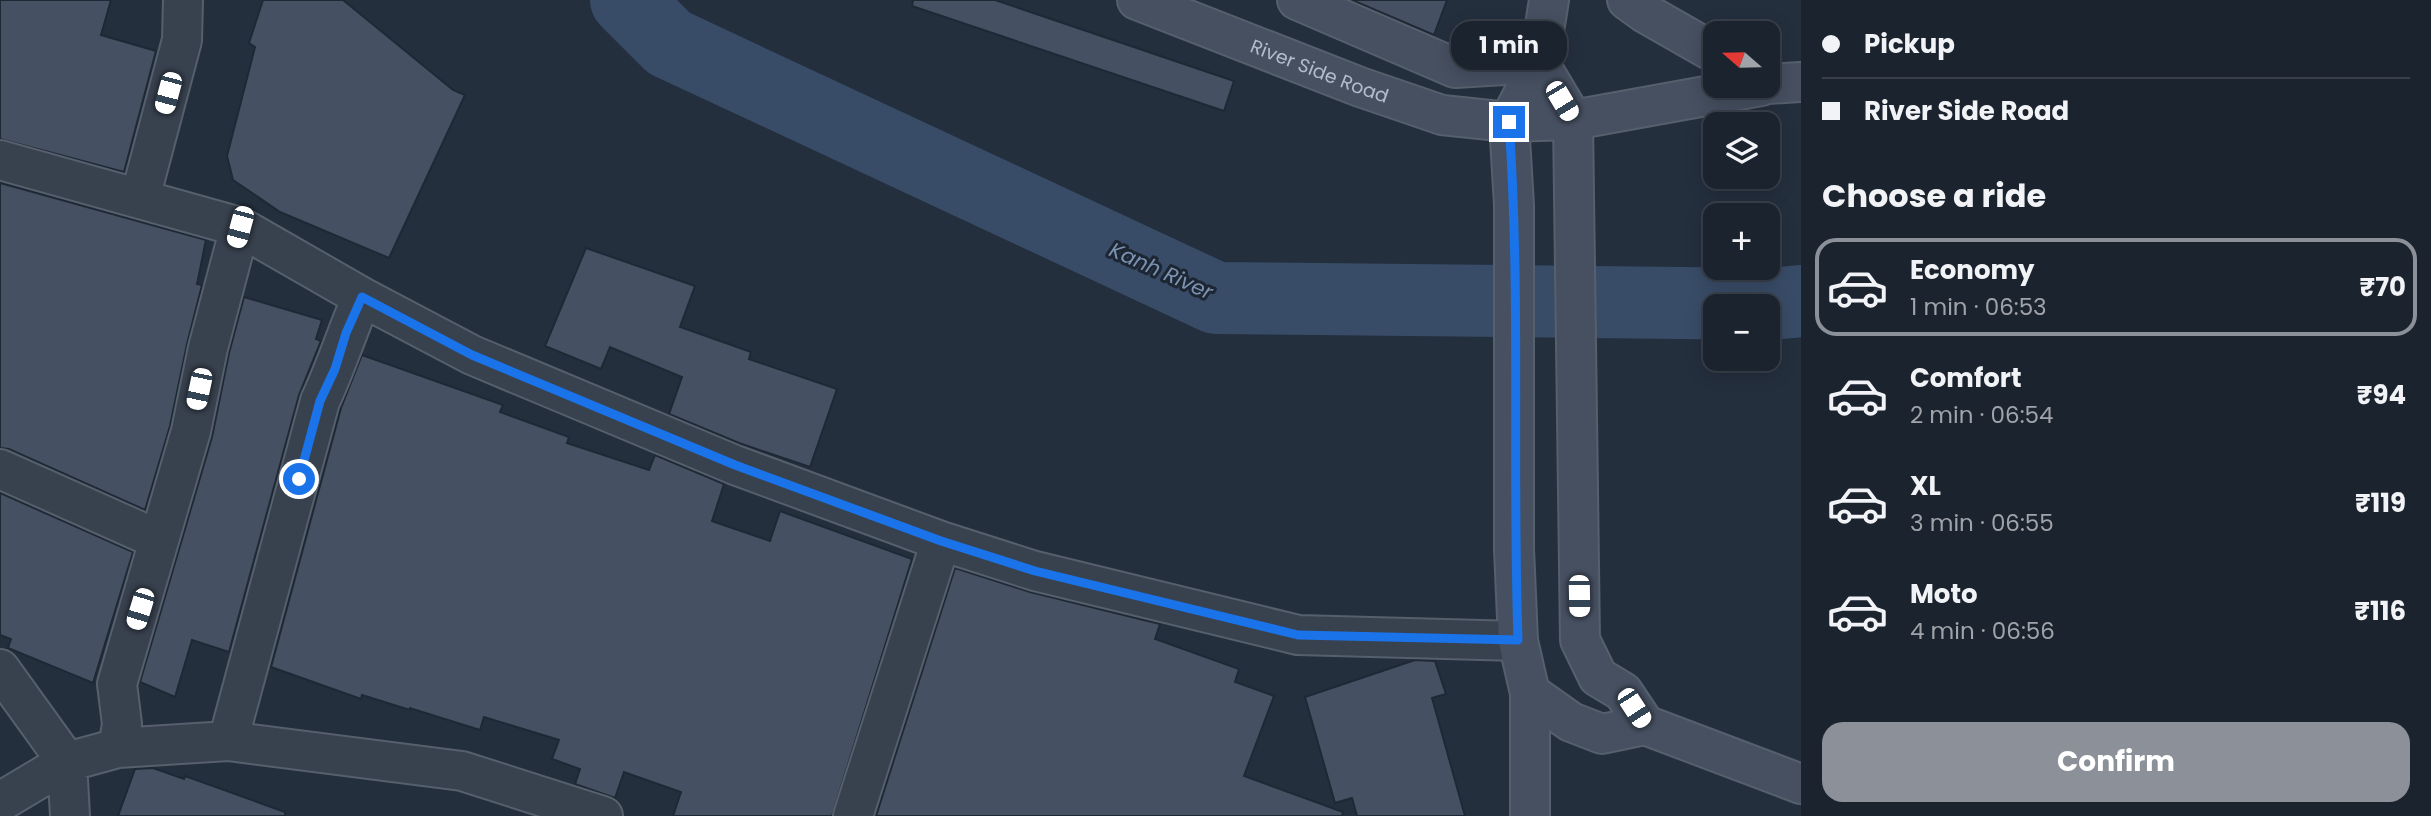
<!DOCTYPE html>
<meta charset="utf-8">
<style>
:root{--surface:#1b232e;--page:#282f3a;--text:#f1f3f6;--muted:#a0a4aa;--line:#39404a;--accent:#8c9099}
body{margin:0;font-family:Poppins,sans-serif;background:var(--page);color:var(--text);height:100vh;display:flex;flex-direction:column;font-size:26px;white-space:nowrap}
*{box-sizing:border-box;margin:0}
p{font-size:23px;color:var(--muted)}
.icon{flex:none;width:38px;height:38px;fill:none;stroke:currentColor;stroke-width:2;stroke-linecap:round;stroke-linejoin:round}
.map{position:relative;flex:1;overflow:hidden}
.sheet{display:flex;flex-direction:column;background:var(--surface);width:630px}
.sheet>*{flex:none}
.top-card{display:grid;align-content:center;height:154px;padding:0 21px;background:var(--surface)}
.needle{width:46px;rotate:290deg}
.buttons{position:absolute;left:1703px;top:21px;display:grid;gap:14px}
.buttons a{display:grid;place-items:center;width:77px;height:77px;border-radius:14px;background:var(--surface);box-shadow:0 4px 18px #0003,0 0 0 2px var(--line);font-size:35px}
.end{position:absolute;width:32px;height:32px;margin:-16px;border:9px solid #1a73e8;background:#fff;box-shadow:0 0 0 4px #fff}
.from{border-radius:50%}
.bubble{position:absolute;height:49px;border-radius:21px;background:var(--surface);box-shadow:0 4px 18px #0003,0 0 0 2px var(--line);font-size:23px;font-weight:700;line-height:49px;text-align:center}
.car{position:absolute;width:21px;height:42px;margin:-21px -10px;border-radius:9px;box-shadow:0 0 5px 2px #0007;background:linear-gradient(#fff 24%,#345 0 40%,#fff 0 76%,#345 0 86%,#fff 0)}
.top-card b{display:flex;align-items:center;gap:24px;height:66px;font-size:26px}
.top-card b+b{border-top:2px solid var(--line)}
.top-card i{width:18px;height:18px;background:var(--text)}
ul{padding:0;list-style:none}
li{display:flex;align-items:center;gap:21px;height:98px;margin:0 14px 10px;padding:0 7px;border:4px solid transparent;border-radius:21px}
li div{flex:1}
li b{display:block;font-size:26px}
li em{font-style:normal;font-weight:700}
li.selected{border-color:var(--accent)}
li>.icon{width:63px;height:63px;stroke-width:1.5}
h2{padding:0 21px;font-size:32px;line-height:84px}
.button{display:flex;gap:14px;margin-top:auto;padding:14px 21px}
.button a{flex:1;height:80px;border-radius:21px;background:var(--accent);color:#fff;font-size:28px;font-weight:700;line-height:80px;text-align:center}
main{display:flex;flex:1;min-height:0}
.map>svg:first-child{display:block}
</style>
<main>
<div class="map">
<svg width="1801" height="816" viewBox="0 0 1801 816">
<rect width="100%" height="100%" fill="#242f3e"/>
<g fill="none" stroke-linecap="round" stroke-linejoin="round">
<!-- river -->
<path stroke="#394c67" stroke-width="72" d="M626 0 669 43 1216 298 1770 304 1801 301"/>
</g>
<!-- building -->
<path fill="#455162" stroke="#1f2835" stroke-width="2" d="M0 0H111L101 35 156 51 124 172 0 139Z
M263 0H343L453 90 465 95 389 258 280 212 233 180 227 156 255 47 249 43Z
M913 0H995L1234 81 1224 111 912 6Z
M1352 0H1447L1434 35Z
M0 183 206 240 197 284 202 285 187 344 170 426 145 510 9 449 0 448Z
M586 248 695 286 680 327 751 352 749 359 837 389 810 467 739 443 669 414 682 377 610 347 601 369 545 346Z
M244 297 322 320 316 339 321 341 299 395 229 652 192 640 175 697 140 682 212 437 229 353Z
M362 355 503 405 500 412 569 437 567 443 649 470 655 455 724 484 712 521 770 541 780 511 912 559 832 816H673L681 792 624 772 615 798 575 784 580 769 552 759 559 740 484 717 480 730 410 708V710L362 695 361 699 271 667 341 408Z
M0 493 133 552 93 683 8 648 11 639 0 635Z
M955 568 1030 592 1160 624 1155 639 1239 669 1235 682 1274 696 1244 776 1343 812 1342 816H876Z
M1415 660 1435 661 1446 694 1432 698 1465 816H1357L1352 798 1335 803 1305 697Z
M153 768 184 779 185 776 285 812V816H118L135 769Z"/>
<g fill="none" stroke-linecap="round" stroke-linejoin="round">
<!-- street casing -->
<g stroke="#565f6c" stroke-width="42">
<path id="street" d="M0 160 240 227 362 297 472 355 735 465 941 541 1035 571 1298 635 1518 641
M140 198 182 40 183 0
M0 469 159 540
M0 669 67 762 70 816
M228 741 320 401C336 367 347 332 362 297
M118 748 122 724 117 684 191 431 208 348 240 227
M0 802 67 762 118 748 228 741 462 771 603 816
M853 816 941 541"/>
</g>
<!-- secondary casing -->
<g stroke="#565f6c" stroke-width="42">
<g id="secondary">
<path id="s1" d="M1137 0 1360 87 1442 115 1509 122 1573 120 1761 86"/>
<path d="M1297 0 1455 68 1539 63"/>
<path d="M1549 0 1539 63 1509 122 1514 205V549L1518 641 1530 693 1571 722 1602 734 1645 725"/>
<path d="M1627 0 1645 13 1715 53"/>
<path d="M1539 63 1573 120 1580 640 1598 677 1623 692 1645 725 1801 784"/>
<path d="M1768 84 1801 82"/>
<path d="M1530 816V693"/>
</g>
</g>
<!-- street -->
<use href="#street" stroke="#38414e" stroke-width="38"/>
<!-- secondary -->
<use href="#secondary" stroke="#465061" stroke-width="38"/>
</g>
<g fill="none" stroke-linecap="round" stroke-linejoin="round">
<!-- route -->
<path stroke="#1a73e8" stroke-width="9" d="M299 479 320 401 335 369 346 333 362 297 472 355 735 465 941 541 1035 571 1298 635 1518 640C1512 468 1521 294 1509 122"/>
</g>
<g text-anchor="middle" stroke-width="6" stroke-linejoin="round" paint-order="stroke">
<!-- street labels -->
<g font-size="19" fill="#b4bcc9" stroke="#1d2633">
<text dy="7" stroke="none"><textPath href="#s1" startOffset="196">River Side Road</textPath></text>
</g>
<!-- water labels -->
<g font-size="21" font-style="italic" fill="#7c92b1" stroke="#1d2633">
<text transform="translate(1161 271) rotate(24)" y="7">Kanh River</text>
</g>
</g>
</svg>
<div class="buttons">
<a><svg class="needle" viewBox="-14 -14 28 28"><path d="M0-13l5 13h-10z" fill="#e53935"/><path d="M0 13l5-13h-10z" fill="#a0a4aa"/></svg></a>
<a><svg class="icon" aria-label="layers" viewBox="0 0 24 24"><path d="M12 4l9 5-9 5-9-5zM3 14l9 5 9-5"/></svg></a>
<a>+</a>
<a>−</a>
</div>
<i class="end from" style="left:299px;top:479px"></i>
<i class="end" style="left:1509px;top:122px"></i>
<div class="bubble" style="left:1451px;top:21px;width:116px">1 min</div>
<i class="car" style="left:168px;top:93px;rotate:195deg"></i>
<i class="car" style="left:1562px;top:101px;rotate:149deg"></i>
<i class="car" style="left:240px;top:227px;rotate:195deg"></i>
<i class="car" style="left:199px;top:389px;rotate:192deg"></i>
<i class="car" style="left:1579px;top:596px;rotate:179deg"></i>
<i class="car" style="left:140px;top:609px;rotate:197deg"></i>
<i class="car" style="left:1634px;top:708px;rotate:147deg"></i>
</div>
<section class="sheet">
<div class="top-card">
<b><i class="from"></i>Pickup</b>
<b><i></i>River Side Road</b>
</div>
<h2>Choose a ride</h2>
<ul>
<li class="selected"><svg class="icon" aria-label="car" viewBox="0 0 24 24"><path d="M5 17H2v-5l4-1 3-4h7l3 4 3 1v5h-3M9 17h6M6 11h13"/><circle cx="7" cy="17" r="2"/><circle cx="17" cy="17" r="2"/></svg><div><b>Economy</b><p>1 min · 06:53</p></div><em>₹70</em></li>
<li><svg class="icon" aria-label="car" viewBox="0 0 24 24"><path d="M5 17H2v-5l4-1 3-4h7l3 4 3 1v5h-3M9 17h6M6 11h13"/><circle cx="7" cy="17" r="2"/><circle cx="17" cy="17" r="2"/></svg><div><b>Comfort</b><p>2 min · 06:54</p></div><em>₹94</em></li>
<li><svg class="icon" aria-label="car" viewBox="0 0 24 24"><path d="M5 17H2v-5l4-1 3-4h7l3 4 3 1v5h-3M9 17h6M6 11h13"/><circle cx="7" cy="17" r="2"/><circle cx="17" cy="17" r="2"/></svg><div><b>XL</b><p>3 min · 06:55</p></div><em>₹119</em></li>
<li><svg class="icon" aria-label="car" viewBox="0 0 24 24"><path d="M5 17H2v-5l4-1 3-4h7l3 4 3 1v5h-3M9 17h6M6 11h13"/><circle cx="7" cy="17" r="2"/><circle cx="17" cy="17" r="2"/></svg><div><b>Moto</b><p>4 min · 06:56</p></div><em>₹116</em></li>
</ul>
<div class="button"><a>Confirm</a></div>
</section>
</main>
